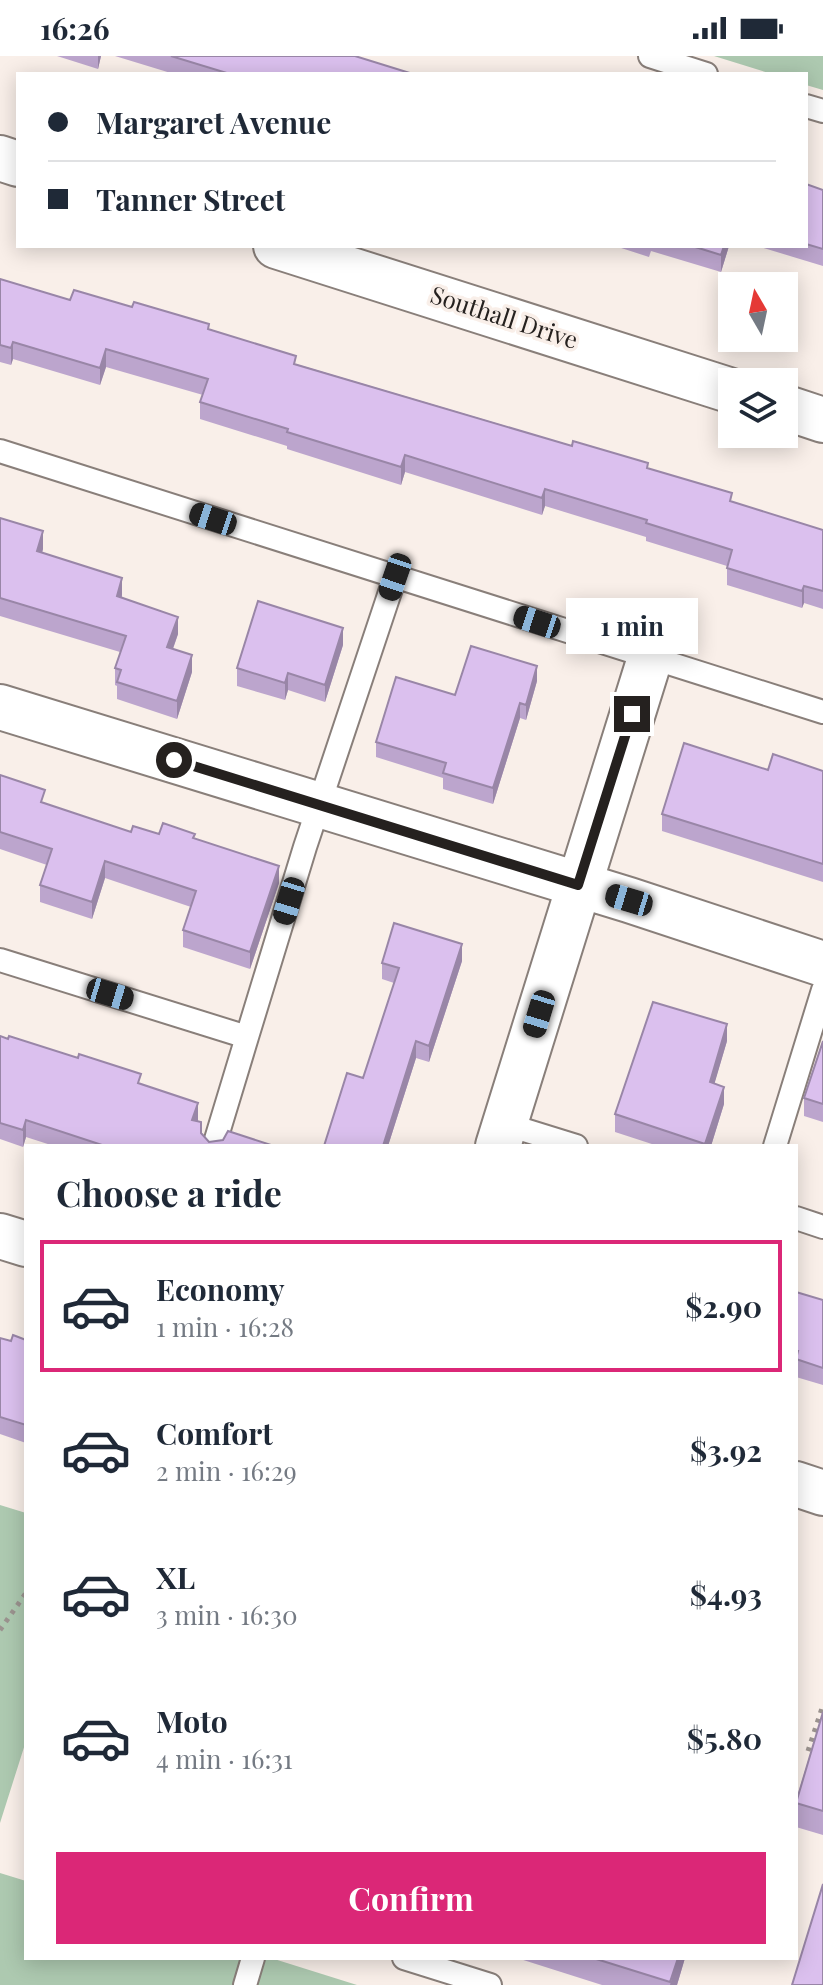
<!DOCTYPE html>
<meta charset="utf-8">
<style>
:root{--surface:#fff;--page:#f6f6f7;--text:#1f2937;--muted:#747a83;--line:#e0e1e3;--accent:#db2777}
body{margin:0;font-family:"Playfair Display",serif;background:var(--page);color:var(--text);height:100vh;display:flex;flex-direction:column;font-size:30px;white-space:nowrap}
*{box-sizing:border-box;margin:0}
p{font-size:26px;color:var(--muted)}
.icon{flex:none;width:44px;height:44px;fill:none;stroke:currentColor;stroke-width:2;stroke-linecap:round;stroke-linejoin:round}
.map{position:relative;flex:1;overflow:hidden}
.panel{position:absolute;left:24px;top:1088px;width:774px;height:816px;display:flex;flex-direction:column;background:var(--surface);border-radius:0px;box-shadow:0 4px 20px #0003}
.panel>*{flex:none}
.banner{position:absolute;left:16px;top:16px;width:792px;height:176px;border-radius:0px;box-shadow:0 4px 20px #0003;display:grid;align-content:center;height:176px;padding:0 32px;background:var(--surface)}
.needle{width:52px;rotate:351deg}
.tools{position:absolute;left:718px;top:216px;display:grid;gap:16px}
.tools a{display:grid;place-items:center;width:80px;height:80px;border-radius:0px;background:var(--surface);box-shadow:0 4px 20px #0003;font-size:40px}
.end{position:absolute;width:36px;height:36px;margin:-18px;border:10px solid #25211f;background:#fff;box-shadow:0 0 0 4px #fff}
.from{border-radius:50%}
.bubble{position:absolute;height:56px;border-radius:0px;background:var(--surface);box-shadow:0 4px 20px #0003;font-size:26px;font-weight:700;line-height:56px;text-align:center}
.car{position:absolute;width:24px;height:48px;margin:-24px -12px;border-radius:10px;box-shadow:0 0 6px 2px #0007;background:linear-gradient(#222 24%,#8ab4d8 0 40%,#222 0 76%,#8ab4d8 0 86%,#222 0)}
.banner b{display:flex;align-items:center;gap:28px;height:76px;font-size:30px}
.banner b+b{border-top:2px solid var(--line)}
.banner i{width:20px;height:20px;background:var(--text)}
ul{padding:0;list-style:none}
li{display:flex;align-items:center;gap:24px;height:132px;margin:0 16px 12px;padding:0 16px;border:4px solid transparent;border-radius:0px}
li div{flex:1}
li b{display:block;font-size:30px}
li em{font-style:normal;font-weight:700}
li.selected{border-color:var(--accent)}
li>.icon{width:72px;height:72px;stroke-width:1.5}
h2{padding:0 32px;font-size:36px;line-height:96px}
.cta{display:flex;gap:16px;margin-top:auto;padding:16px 32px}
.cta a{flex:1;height:92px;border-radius:0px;background:var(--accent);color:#fff;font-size:32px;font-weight:700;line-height:92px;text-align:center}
.status{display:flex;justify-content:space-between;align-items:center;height:56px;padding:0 40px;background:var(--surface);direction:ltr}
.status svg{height:22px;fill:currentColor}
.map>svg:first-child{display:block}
</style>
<div class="status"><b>16:26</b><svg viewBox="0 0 49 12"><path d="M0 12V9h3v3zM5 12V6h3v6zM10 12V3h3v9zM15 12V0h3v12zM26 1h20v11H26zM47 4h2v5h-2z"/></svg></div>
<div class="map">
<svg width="823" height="1929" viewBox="0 0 823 1929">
<rect width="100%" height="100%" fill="#f9efe9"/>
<!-- green -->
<path fill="#adc9b0" d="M714 0H823V34L806 29V18H772Z
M0 1449 26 1457V1685L0 1767Z
M0 1817 26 1825V1902H271L357 1929H0Z"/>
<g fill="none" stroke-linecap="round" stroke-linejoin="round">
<!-- lane casing -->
<g stroke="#897f7a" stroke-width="26">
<path id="lane" d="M650 0 706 18
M806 50 823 55
M0 395 823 656
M0 904 247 981 214 1090
M247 981 305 791 395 521
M505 1068 576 1090
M775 1090 823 934
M796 1162 823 1171
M404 1902 490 1929
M245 1929 253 1902"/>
</g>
<!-- street casing -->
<g stroke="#897f7a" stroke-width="48">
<path id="street" d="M0 102 18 108
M276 190 732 335
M784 351 823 364
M0 651 629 844 823 908
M498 1090 650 602"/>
</g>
<!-- secondary casing -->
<g stroke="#897f7a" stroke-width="48">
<path id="secondary" d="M0 1180 26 1188
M796 1428 823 1437"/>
</g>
<!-- path -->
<path stroke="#9b938f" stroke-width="5" stroke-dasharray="4 6" stroke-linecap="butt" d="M0 1574 26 1537
M808 1695 823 1649"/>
<!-- lane -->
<use href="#lane" stroke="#fff" stroke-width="22"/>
<!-- street -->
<use href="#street" stroke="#fff" stroke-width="44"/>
<!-- secondary -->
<use href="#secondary" stroke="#fff" stroke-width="44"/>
</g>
<!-- wall -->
<path fill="#bca5cd" d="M57 0H101L98 13Z
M115 0H355L413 18H174Z
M806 128 823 134V210L757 190H806Z
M615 190H729L721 216 651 195 649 201Z
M0 214V223L70 244 209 274 296 308 648 412 732 446 823 474V553L804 547 802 552 727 529V510L646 485V481L545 450 542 459 405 416 401 429 287 393V390L200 363V346L203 339 106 311 100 329 13 303 11 309 0 306Z
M0 462 43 493 42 497 122 539V542L178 578 173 593 192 616 177 663 117 643V630L115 629V612L120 596 0 560Z
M343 589 325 646 288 634 285 644 237 630V612Z
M537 625 526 664 520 662 493 748 443 733V722L376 701V686L455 639Z
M768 714 823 715V826L662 775V758Z
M0 719 45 748 131 776 195 782 279 827 250 913 183 891V874L191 851 105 822 92 863 40 846V829L47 809 0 793Z
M462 905 429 1006 416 1002 388 1090H324L363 1022 394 927 382 923V907Z
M0 980 141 1028 198 1064 201 1078 209 1086 274 1090H54L26 1081 23 1091 0 1083Z
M727 985 714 1028 724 1048 711 1090H658L615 1076V1058Z
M823 985V1066L804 1060V1042Z
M796 1236 823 1244V1329L796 1321Z
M0 1282 11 1285 26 1284V1387L0 1378Z
M823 1656V1779L796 1771V1744Z
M517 1902H685L677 1929H602Z"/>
<!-- shaded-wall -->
<path fill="#9986a7" d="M98 0H101L98 13Z
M724 190H729L721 216V199Z
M13 286V303L11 309V292Z
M106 293V311L100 329V312Z
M405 399V416L401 429V411Z
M545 433V450L542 459V442Z
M43 475V493L37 513V495Z
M122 522V539L117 557V540Z
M804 530V547L802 552V535Z
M178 561V578L167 609V591Z
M343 572V589L325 646V629Z
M192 599V616L177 663V645Z
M537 610V625L526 664V649Z
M288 617V634L285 644V627Z
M520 647V662L493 748V732Z
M105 805V822L92 863V846Z
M279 810V827L250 913V896Z
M462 888V905L429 1006V990Z
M727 968V985L710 1043V1026Z
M416 985V1002L388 1090H383Z
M724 1031V1048L711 1090H705Z
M198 1047V1064L192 1080V1064Z
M26 1064V1081L23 1091V1074Z
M678 1902H685L677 1929H670Z"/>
<!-- building -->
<path fill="#dbc0ee" stroke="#9986a7" stroke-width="2" d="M171 0H355L413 18H230Z
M806 128 823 134V193L806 188Z
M692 190H724L721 199Z
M0 223 70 244 74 234 132 251 134 246 209 268 208 273 296 300 294 308 572 390 573 385 648 407 647 412 732 437 730 445 823 474V535L804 530 802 535 727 512 732 494 646 467 647 464 545 433 542 442 405 399 401 411 287 376 288 373 200 346 208 323 106 293 100 312 13 286 11 292 0 289Z
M0 462 43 475 37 495 122 522 117 540 178 561 167 591 192 599 177 645 117 626 121 614 115 612 126 580 0 542Z
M258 545 343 572 325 629 288 617 285 627 237 612Z
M471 590 537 610 526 649 520 647 493 732 443 717 446 707 376 686 396 621 455 639Z
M684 687 768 714 773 698 823 715V808L662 758Z
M0 719 45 734 41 746 131 776 133 770 159 778 163 767 195 778 193 782 279 810 250 896 183 874 196 835 105 805 92 846 40 829 52 793 0 776Z
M394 867 462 888 429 990 416 985 383 1090H324L347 1017 363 1022 399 912 382 907Z
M653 946 727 968 710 1026 724 1031 705 1088 615 1058Z
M0 980 8 983 9 980 78 1002 79 998 141 1018 138 1027 198 1047 192 1064 201 1066V1077L209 1086 223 1084 228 1075 274 1090H105L26 1064 23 1074 0 1067Z
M823 985V1048L804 1042Z
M796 1236 823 1244V1312L796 1303 798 1295H796Z
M13 1279 26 1284V1369L0 1361V1282L11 1285Z
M823 1656V1755L796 1747Z
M823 1828V1929H792Z
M593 1902H678L670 1926Z"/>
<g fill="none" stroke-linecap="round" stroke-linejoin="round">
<!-- route -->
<path stroke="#25211f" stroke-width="10" d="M174 704 578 829 632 658"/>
</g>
<g text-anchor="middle" stroke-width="7" stroke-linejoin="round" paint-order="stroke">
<!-- street labels -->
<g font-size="24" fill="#25211f" stroke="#f9efe9">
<text transform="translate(504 262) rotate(18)" y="8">Southall Drive</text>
</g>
</g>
</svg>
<div class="tools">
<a><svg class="needle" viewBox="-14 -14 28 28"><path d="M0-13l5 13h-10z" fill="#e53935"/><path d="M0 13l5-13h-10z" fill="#747a83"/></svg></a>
<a><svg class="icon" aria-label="layers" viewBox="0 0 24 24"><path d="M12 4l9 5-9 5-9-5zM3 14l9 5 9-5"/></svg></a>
</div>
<i class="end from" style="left:174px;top:704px"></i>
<i class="end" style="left:632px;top:658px"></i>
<div class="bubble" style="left:566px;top:542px;width:132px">1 min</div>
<i class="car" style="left:213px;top:463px;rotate:288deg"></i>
<i class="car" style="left:395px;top:521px;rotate:199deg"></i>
<i class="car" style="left:537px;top:566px;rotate:288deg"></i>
<i class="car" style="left:629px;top:844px;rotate:287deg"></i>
<i class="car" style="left:289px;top:845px;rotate:197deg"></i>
<i class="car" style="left:110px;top:938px;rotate:107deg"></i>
<i class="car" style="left:539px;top:958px;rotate:197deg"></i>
<div class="banner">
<b><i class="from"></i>Margaret Avenue</b>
<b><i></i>Tanner Street</b>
</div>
<section class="panel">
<h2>Choose a ride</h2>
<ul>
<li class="selected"><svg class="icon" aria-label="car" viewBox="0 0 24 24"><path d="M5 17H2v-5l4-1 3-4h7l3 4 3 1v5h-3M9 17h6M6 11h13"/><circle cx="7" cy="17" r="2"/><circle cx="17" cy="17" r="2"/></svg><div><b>Economy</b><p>1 min · 16:28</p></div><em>$2.90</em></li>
<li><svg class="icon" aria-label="car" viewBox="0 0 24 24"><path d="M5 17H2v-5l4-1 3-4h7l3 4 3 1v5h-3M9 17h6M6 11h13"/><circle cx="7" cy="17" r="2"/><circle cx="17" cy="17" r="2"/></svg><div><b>Comfort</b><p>2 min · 16:29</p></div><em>$3.92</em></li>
<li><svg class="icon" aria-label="car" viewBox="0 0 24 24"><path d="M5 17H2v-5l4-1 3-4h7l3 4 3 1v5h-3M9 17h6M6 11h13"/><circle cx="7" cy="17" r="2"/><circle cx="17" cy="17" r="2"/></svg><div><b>XL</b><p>3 min · 16:30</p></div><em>$4.93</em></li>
<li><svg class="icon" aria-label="car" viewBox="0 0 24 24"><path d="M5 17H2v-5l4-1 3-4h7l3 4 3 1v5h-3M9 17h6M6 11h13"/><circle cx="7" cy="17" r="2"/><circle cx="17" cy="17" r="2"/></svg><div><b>Moto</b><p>4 min · 16:31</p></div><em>$5.80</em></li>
</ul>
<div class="cta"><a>Confirm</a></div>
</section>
</div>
